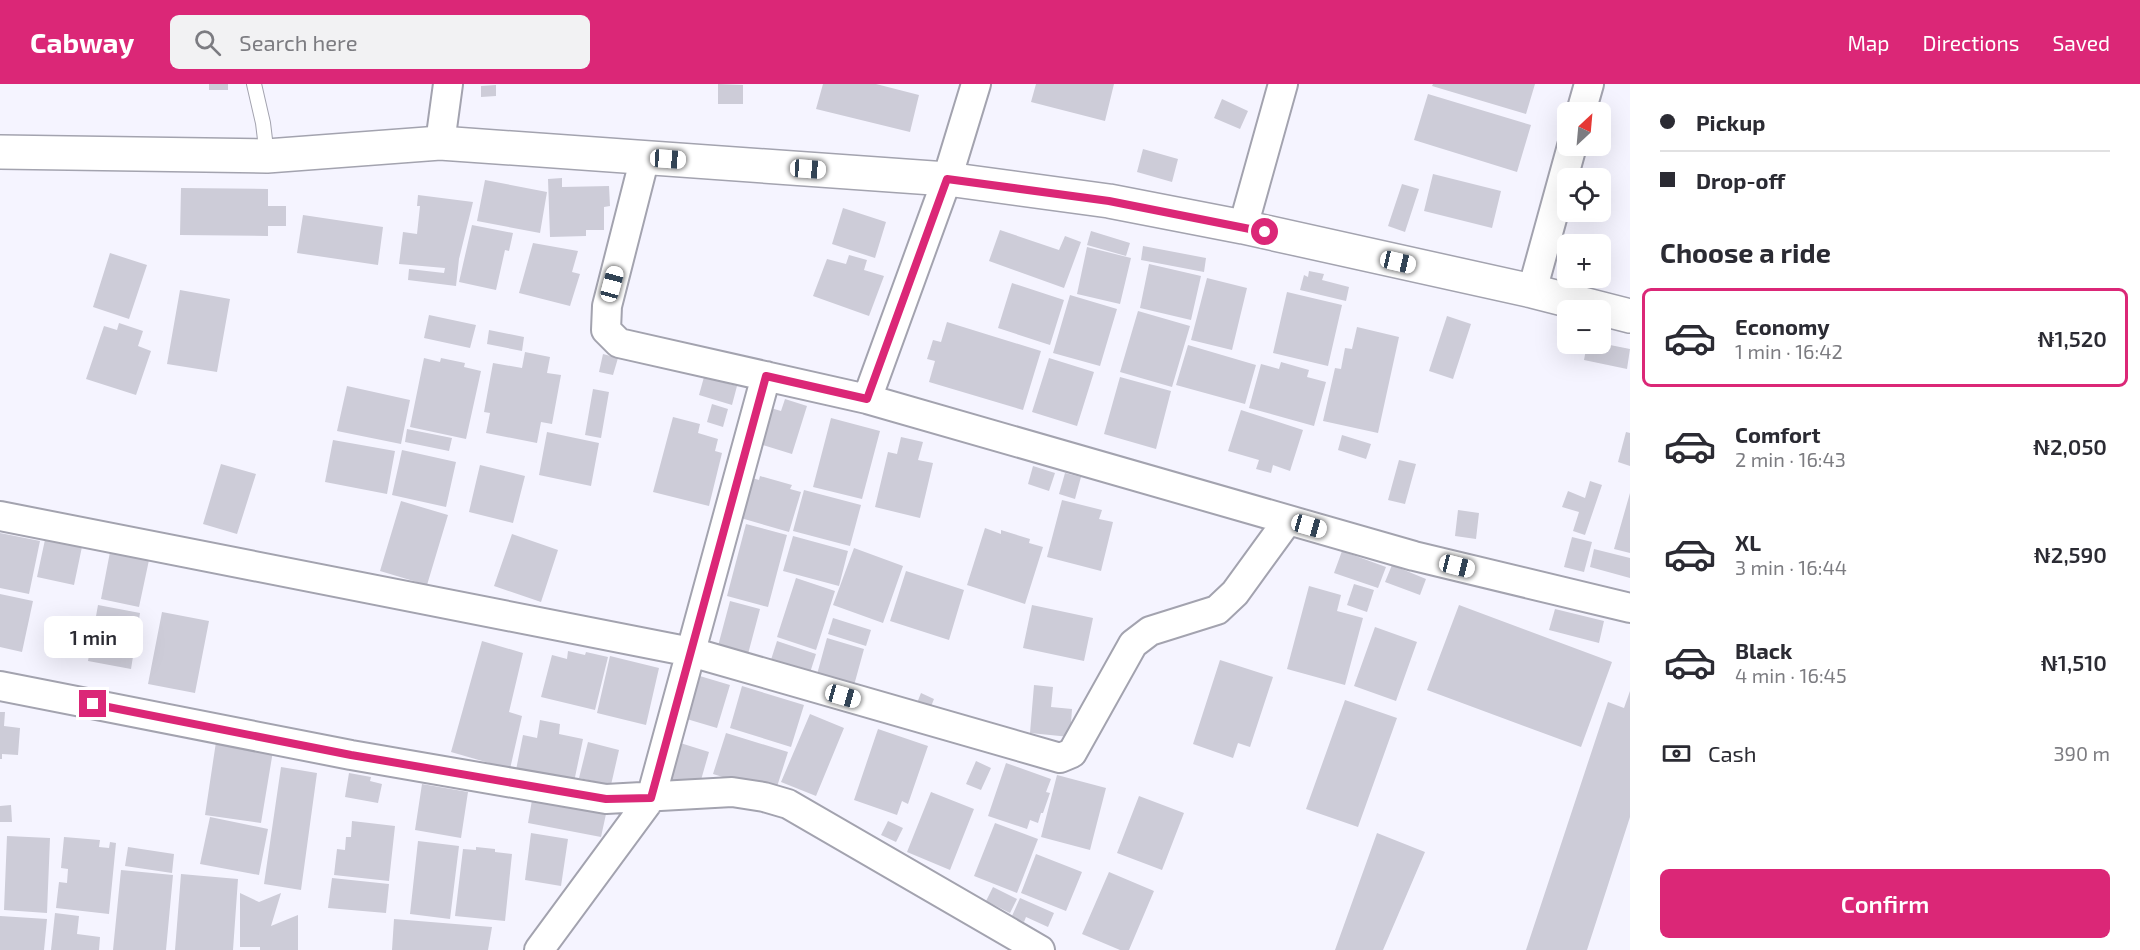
<!DOCTYPE html>
<meta charset="utf-8">
<style>
:root{--surface:#fff;--page:#f2f2f3;--text:#2b2b33;--muted:#7c7c81;--line:#e1e1e2;--accent:#db2777}
body{margin:0;font-family:"Exo 2",sans-serif;background:var(--page);color:var(--text);height:100vh;display:flex;flex-direction:column;font-size:22px;white-space:nowrap}
*{box-sizing:border-box;margin:0}
p{font-size:20px;color:var(--muted)}
.icon{flex:none;width:33px;height:33px;fill:none;stroke:currentColor;stroke-width:2;stroke-linecap:round;stroke-linejoin:round}
.map{position:relative;flex:1;overflow:hidden}
.details{display:flex;flex-direction:column;background:var(--surface);width:510px}
.details>*{flex:none}
.top-card{display:grid;align-content:center;height:132px;padding:0 30px;background:var(--surface)}
.needle{width:39px;rotate:26deg}
.controls{position:absolute;left:1557px;top:18px;display:grid;gap:12px}
.controls a{display:grid;place-items:center;width:54px;height:54px;border-radius:9px;background:var(--surface);box-shadow:0 6px 24px #0002;font-size:30px}
.end{position:absolute;width:27px;height:27px;margin:-14px;border:8px solid #db2777;background:#fff;box-shadow:0 0 0 3px #fff}
.from{border-radius:50%}
.bubble{position:absolute;height:42px;border-radius:9px;background:var(--surface);box-shadow:0 6px 24px #0002;font-size:20px;font-weight:600;line-height:42px;text-align:center}
.car{position:absolute;width:18px;height:36px;margin:-18px -9px;border-radius:8px;box-shadow:0 0 4px 2px #0007;background:linear-gradient(#fff 24%,#345 0 40%,#fff 0 76%,#345 0 86%,#fff 0)}
.top-card b{display:flex;align-items:center;gap:21px;height:57px;font-size:22px}
.top-card b+b{border-top:2px solid var(--line)}
.top-card i{width:15px;height:15px;background:var(--text)}
ul{padding:0;list-style:none}
li{display:flex;align-items:center;gap:18px;height:99px;margin:0 12px 9px;padding:0 18px;border:3px solid transparent;border-radius:9px}
li div{flex:1}
li b{display:block;font-size:22px}
li em{font-style:normal;font-weight:600}
li.on{border-color:var(--accent)}
li>.icon{width:54px;height:54px;stroke-width:1.5}
h2{padding:0 30px;font-size:27px;line-height:72px}
.pay{display:flex;align-items:center;gap:15px;height:66px;padding:0 30px;font-size:22px}
.pay p{margin-inline-start:auto}
.button{display:flex;gap:12px;margin-top:auto;padding:12px 30px}
.button a{flex:1;height:69px;border-radius:9px;background:var(--accent);color:#fff;font-size:24px;font-weight:600;line-height:69px;text-align:center}
header{display:flex;align-items:center;gap:36px;box-sizing:border-box;height:84px;padding:0 30px;background:var(--accent);color:#fff}
header strong{font-size:28px}
nav{display:flex;gap:33px;margin-inline-start:auto;font-size:21px}
.search{width:420px;height:54px;background:var(--page);display:flex;align-items:center;gap:15px;box-sizing:border-box;padding:0 21px;border-radius:9px;color:var(--muted);font-size:22px}
main{display:flex;flex:1;min-height:0}
.map>svg:first-child{display:block}
</style>
<header>
<strong>Cabway</strong>
<div class="search"><svg class="icon" aria-label="search" viewBox="0 0 24 24"><circle cx="10" cy="10" r="6"/><path d="M15 15l6 6"/></svg>Search here</div>
<nav><a>Map</a><a>Directions</a><a>Saved</a></nav>
</header>
<main>
<div class="map">
<svg width="1630" height="866" viewBox="0 0 1630 866">
<rect width="100%" height="100%" fill="#f5f4ff"/>
<!-- building -->
<path fill="#cdccd8" d="M209 0H228V6H209Z
M718 0 743 1V20H718Z
M823 0H876L919 11 910 48 816 25Z
M1036 0H1114L1105 37 1031 18Z
M1433 0H1535L1526 30 1432 2Z
M496 1V12L481 13V2Z
M1428 10 1531 41 1517 88 1414 56Z
M1222 15 1248 27 1240 45 1214 34Z
M1143 65 1178 75 1172 98 1137 88Z
M1433 90 1501 107 1492 144 1424 127Z
M562 94V103L609 102 610 122 604 123V146H586V152L550 153 548 95Z
M485 96 547 108 540 149 477 137Z
M1402 100 1419 105 1405 148 1388 142Z
M181 104 268 105V122H286V142H268V152L180 151Z
M418 111 473 118 459 175 456 202 408 196 409 185 444 189 445 184 399 180 403 148 417 150 420 122H417Z
M843 124 886 138 875 174 832 160Z
M303 131 383 143 378 181 297 169Z
M472 141 513 149 509 167 505 166 496 206 459 198Z
M1000 146 1059 166 1065 152 1081 158 1064 204 989 177Z
M1091 147 1130 159 1126 172 1087 161Z
M533 159 578 167 572 188 580 190 570 222 519 209Z
M1143 162 1206 174 1204 188 1141 176Z
M1087 163 1131 174 1120 220 1077 210Z
M110 169 147 181 129 235 93 223Z
M849 171 867 176 864 186 884 192 869 232 813 212 827 175 846 180Z
M1149 180 1201 192 1191 236 1140 224Z
M1309 187 1324 190 1322 196 1349 203 1346 217 1300 206 1304 191 1308 193Z
M1207 194 1247 204 1232 266 1191 256Z
M1012 199 1064 216 1050 261 998 244Z
M180 206 230 215 217 288 167 280Z
M1287 208 1342 221 1328 282 1273 269Z
M1070 211 1117 225 1100 282 1053 269Z
M1138 227 1190 242 1172 303 1120 288Z
M429 231 476 241 470 264 424 254Z
M1447 232 1471 240 1453 295 1429 287Z
M947 238 1041 267 1023 326 929 298 935 277 927 275 933 256 941 258Z
M119 239 143 247 138 262 151 267 136 311 86 295 104 242 117 246Z
M1357 243 1399 253 1378 349 1323 337 1335 284 1341 285 1345 264 1352 265Z
M489 246 524 253 522 267 487 260Z
M1600 259 1630 265 1627 285 1584 276 1587 260Z
M1188 261 1256 281 1245 320 1176 301Z
M525 268 550 273 547 289 561 291 552 340 541 338 537 359 486 349 490 329 484 328 493 279 522 284Z
M603 270 618 274 613 291 599 288Z
M424 274 440 278 441 274 465 279 464 283 481 287 466 355 410 343Z
M1049 274 1094 288 1077 342 1032 328Z
M1281 278 1309 286 1307 293 1326 298 1314 342 1249 324 1261 280 1279 285Z
M704 293 737 302 732 321 699 311Z
M1120 293 1171 307 1156 365 1104 350Z
M347 302 410 316 401 360 337 347Z
M593 305 609 308 601 354 585 351Z
M785 315 807 322 792 370 753 358 764 322 781 327Z
M712 320 728 325 723 343 707 338Z
M1241 326 1303 346 1290 387 1273 381 1271 389 1256 385 1259 376 1228 367Z
M673 333 700 340 698 349 718 355 715 367 722 369 709 422 653 408Z
M831 334 880 347 862 415 813 403Z
M407 345 452 354 449 367 405 358Z
M547 348 599 359 591 402 539 391Z
M1626 348 1630 349V382L1618 378Z
M1342 351 1371 360 1366 375 1338 366Z
M901 353 923 358 918 376 933 379 920 434 875 423 888 368 897 370Z
M333 356 395 367 387 410 325 398Z
M402 366 456 378 446 423 392 411Z
M1399 376 1416 380 1405 420 1388 416Z
M221 380 256 390 237 450 203 440Z
M480 381 525 392 513 439 469 428Z
M1033 382 1055 389 1049 407 1028 400Z
M1065 389 1081 393 1075 415 1059 410Z
M745 392 759 396 760 392 792 401 790 405 801 408 789 448 734 432Z
M1590 397 1602 401 1585 451 1573 447 1579 428 1562 423 1568 407 1585 414Z
M804 406 861 421 850 462 793 447Z
M1630 409V469L1614 465Z
M1062 416 1102 426 1099 435 1113 438 1101 487 1047 473Z
M401 417 448 431 427 501 380 487Z
M1458 426 1479 429 1476 455 1455 452Z
M746 440 787 451 768 523 727 512Z
M985 444 1001 450V446L1030 455 1029 459 1043 463 1025 520 967 501Z
M0 449 40 457 29 510 0 504Z
M512 450 558 466 541 518 494 502Z
M46 451 83 458 74 501 37 493Z
M793 452 848 467 839 502 783 487Z
M1572 453 1592 458 1584 488 1564 483Z
M854 464 903 482 883 539 833 521Z
M1594 465 1630 474V494L1590 483Z
M1342 467 1386 483 1378 504 1334 489Z
M110 468 149 476 139 523 101 515Z
M1392 481 1426 495 1420 511 1385 498Z
M906 487 964 506 949 556 890 537Z
M796 494 835 507 816 566 777 553Z
M1354 500 1374 506 1367 528 1347 521Z
M1309 502 1341 511 1337 527 1363 534 1345 601 1287 585Z
M0 510 33 517 22 568 0 563Z
M730 517 760 525 748 570 718 562Z
M98 521 140 529 131 585 88 577Z
M1032 521 1093 534 1084 577 1023 564Z
M1459 521 1612 578 1581 663 1427 606Z
M1555 525 1604 537 1599 559 1549 546Z
M162 528 209 537 195 609 148 600Z
M833 534 871 546 866 562 828 550Z
M1375 543 1417 558 1396 617 1354 602Z
M827 554 864 565 853 605 816 594Z
M482 557 523 569 509 628 522 632 510 685 451 668Z
M777 557 816 570 808 595 769 582Z
M568 567 585 571 586 568 608 573 595 626 541 613 552 571 567 575Z
M610 572 659 584 646 641 597 629Z
M1220 576 1273 593 1250 663 1238 659 1233 674 1193 660Z
M693 590 730 601 717 644 680 633Z
M1034 601 1053 603 1051 623 1072 625 1070 653 1030 649Z
M742 602 804 621 791 663 730 644Z
M1630 607V733L1587 866H1526L1608 618 1624 624Z
M921 609 934 615 930 625 917 619Z
M1345 616 1397 634 1358 743 1306 725Z
M0 628H5L4 642 20 644 18 671 2 670V675H0Z
M810 630 844 644 816 712 781 698Z
M540 636 560 640 559 650 583 655 574 698 516 686 523 651 537 654Z
M878 645 928 662 908 720 902 717 897 731 854 716Z
M726 649 788 668 775 709 713 690Z
M674 657 709 668 697 710 661 699Z
M216 658 273 667 261 739 205 731Z
M588 658 619 666 611 701 579 694Z
M976 677 991 684 981 706 966 700Z
M1006 679 1051 695 1046 708 1050 709 1043 729H1041L1038 739 1030 736 1027 745 988 732Z
M281 683 317 689 301 806 264 800Z
M349 689 371 693 370 697 382 700 378 719 345 713Z
M1057 691 1106 704 1090 766 1041 753Z
M422 700 468 708 461 754 415 746Z
M931 708 974 725 950 786 907 768Z
M1139 712 1184 729 1162 786 1117 769Z
M532 716 606 730 601 753 528 739Z
M11 721 12 738H0V722Z
M210 733 268 745 259 791 200 780Z
M352 737 395 742 389 797 334 791 337 765 345 766 346 753H351Z
M888 737 903 744 896 758 881 751Z
M995 739 1038 755 1017 809 974 792Z
M531 749 568 755 561 802 525 796Z
M1377 749 1425 768 1383 866H1335Z
M7 752 50 754 47 829 4 826Z
M64 753 100 756 99 763 109 764 110 758 116 759 109 830 56 824 59 798 67 799 68 785 61 784Z
M418 757 459 762 450 835 410 830Z
M128 763 174 770 172 789 125 782Z
M476 763 495 765V768L512 770 505 837 455 832 463 765 476 766Z
M1036 770 1082 788 1066 827 1021 809Z
M121 786 173 791 166 866H113Z
M1109 788 1154 807 1129 866H1120L1082 850Z
M181 790 238 795 233 866H175Z
M332 794 389 800 386 829 328 824Z
M993 803 1017 815 1010 829 986 817Z
M240 809 259 818 281 809 271 842 298 831V866H260V863H240Z
M1020 814 1054 829 1048 843 1026 833 1024 838 1012 832Z
M55 829 79 832 77 850 100 853 99 866H51Z
M0 832 47 835 44 866H0Z
M394 835 492 843 488 866H392Z"/>
<g fill="none" stroke-linecap="round" stroke-linejoin="round">
<!-- lane casing -->
<g stroke="#a3a3af" stroke-width="16">
<path id="lane" d="M254 0 263 39 267 72"/>
</g>
<!-- street casing -->
<g stroke="#a3a3af" stroke-width="32">
<path id="street" d="M1581 28 1589 0
M440 59 448 0
M645 73 607 222 606 246 619 259 867 315 1414 472 1630 524
M1243 143 1283 0
M1532 207 1572 62
M867 315 947 95 976 0
M0 432 691 568 1060 674 1072 669 1133 560 1150 547 1217 526 1235 509 1288 436
M0 602 351 671 606 715 732 708 764 713 788 720 1040 866
M539 866 651 714 766 292"/>
</g>
<!-- secondary casing -->
<g stroke="#a3a3af" stroke-width="36">
<path id="secondary" d="M0 68 267 72 440 59 947 95 1109 117 1243 143 1532 207 1630 232"/>
</g>
<!-- lane -->
<use href="#lane" stroke="#fff" stroke-width="14"/>
<!-- street -->
<use href="#street" stroke="#fff" stroke-width="28"/>
<!-- secondary -->
<use href="#secondary" stroke="#fff" stroke-width="33"/>
</g>
<g fill="none" stroke-linecap="round" stroke-linejoin="round">
<!-- route -->
<path stroke="#db2777" stroke-width="8" d="M93 620 351 671 606 715 651 714 766 292 867 315 947 95 1109 117 1265 148"/>
</g>
</svg>
<div class="controls">
<a><svg class="needle" viewBox="-14 -14 28 28"><path d="M0-13l5 13h-10z" fill="#e53935"/><path d="M0 13l5-13h-10z" fill="#7c7c81"/></svg></a>
<a><svg class="icon" aria-label="locate" viewBox="0 0 24 24"><circle cx="12" cy="12" r="6"/><path d="M12 2v4M12 18v4M2 12h4M18 12h4"/></svg></a>
<a>+</a>
<a>−</a>
</div>
<i class="end from" style="left:1265px;top:148px"></i>
<i class="end" style="left:93px;top:620px"></i>
<div class="bubble" style="left:44px;top:532px;width:99px">1 min</div>
<i class="car" style="left:668px;top:75px;rotate:94deg"></i>
<i class="car" style="left:808px;top:85px;rotate:94deg"></i>
<i class="car" style="left:1398px;top:178px;rotate:103deg"></i>
<i class="car" style="left:612px;top:200px;rotate:15deg"></i>
<i class="car" style="left:1309px;top:442px;rotate:106deg"></i>
<i class="car" style="left:1457px;top:482px;rotate:104deg"></i>
<i class="car" style="left:843px;top:612px;rotate:106deg"></i>
</div>
<section class="details">
<div class="top-card">
<b><i class="from"></i>Pickup</b>
<b><i></i>Drop-off</b>
</div>
<h2>Choose a ride</h2>
<ul>
<li class="on"><svg class="icon" aria-label="car" viewBox="0 0 24 24"><path d="M5 17H2v-5l4-1 3-4h7l3 4 3 1v5h-3M9 17h6M6 11h13"/><circle cx="7" cy="17" r="2"/><circle cx="17" cy="17" r="2"/></svg><div><b>Economy</b><p>1 min · 16:42</p></div><em>₦1,520</em></li>
<li><svg class="icon" aria-label="car" viewBox="0 0 24 24"><path d="M5 17H2v-5l4-1 3-4h7l3 4 3 1v5h-3M9 17h6M6 11h13"/><circle cx="7" cy="17" r="2"/><circle cx="17" cy="17" r="2"/></svg><div><b>Comfort</b><p>2 min · 16:43</p></div><em>₦2,050</em></li>
<li><svg class="icon" aria-label="car" viewBox="0 0 24 24"><path d="M5 17H2v-5l4-1 3-4h7l3 4 3 1v5h-3M9 17h6M6 11h13"/><circle cx="7" cy="17" r="2"/><circle cx="17" cy="17" r="2"/></svg><div><b>XL</b><p>3 min · 16:44</p></div><em>₦2,590</em></li>
<li><svg class="icon" aria-label="car" viewBox="0 0 24 24"><path d="M5 17H2v-5l4-1 3-4h7l3 4 3 1v5h-3M9 17h6M6 11h13"/><circle cx="7" cy="17" r="2"/><circle cx="17" cy="17" r="2"/></svg><div><b>Black</b><p>4 min · 16:45</p></div><em>₦1,510</em></li>
</ul>
<div class="pay"><svg class="icon" aria-label="cash" viewBox="0 0 24 24"><path d="M3 7h18v10H3z"/><circle cx="12" cy="12" r="2"/></svg>Cash<p>390 m</p></div>
<div class="button"><a>Confirm</a></div>
</section>
</main>
